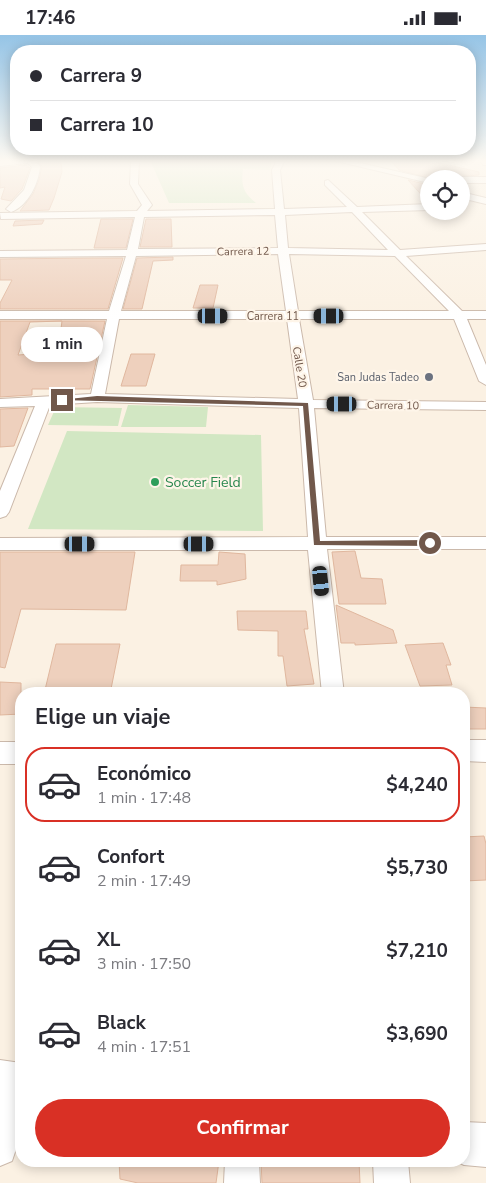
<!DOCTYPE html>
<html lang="es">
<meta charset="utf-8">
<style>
:root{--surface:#fff;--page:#f7f7f7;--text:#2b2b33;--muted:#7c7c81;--line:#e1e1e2;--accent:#d93025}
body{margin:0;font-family:"Nunito Sans",sans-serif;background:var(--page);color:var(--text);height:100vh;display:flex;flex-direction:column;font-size:19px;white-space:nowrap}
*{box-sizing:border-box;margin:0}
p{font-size:16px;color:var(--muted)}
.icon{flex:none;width:28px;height:28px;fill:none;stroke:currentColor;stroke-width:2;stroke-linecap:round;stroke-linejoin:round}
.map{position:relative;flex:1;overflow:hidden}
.details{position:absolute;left:15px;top:652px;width:455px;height:480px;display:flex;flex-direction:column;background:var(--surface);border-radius:20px;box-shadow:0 2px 12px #0003}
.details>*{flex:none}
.guide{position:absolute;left:10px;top:10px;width:466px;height:110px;border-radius:20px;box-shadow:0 2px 12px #0003;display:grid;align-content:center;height:110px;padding:0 20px;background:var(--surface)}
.buttons{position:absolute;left:420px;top:135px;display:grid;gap:10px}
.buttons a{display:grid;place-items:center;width:50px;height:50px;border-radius:50%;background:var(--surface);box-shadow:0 2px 12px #0003;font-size:25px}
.end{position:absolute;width:22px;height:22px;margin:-11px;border:6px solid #71584b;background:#fff;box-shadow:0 0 0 2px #fff}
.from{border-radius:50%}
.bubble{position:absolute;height:35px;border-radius:18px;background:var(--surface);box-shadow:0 2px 12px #0003;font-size:16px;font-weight:700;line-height:35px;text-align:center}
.car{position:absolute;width:15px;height:30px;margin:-15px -8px;border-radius:6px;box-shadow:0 0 4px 1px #0007;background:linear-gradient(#222 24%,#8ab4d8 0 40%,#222 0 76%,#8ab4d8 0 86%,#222 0)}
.guide b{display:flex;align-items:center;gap:18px;height:48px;font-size:19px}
.guide b+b{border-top:1px solid var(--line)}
.guide i{width:12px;height:12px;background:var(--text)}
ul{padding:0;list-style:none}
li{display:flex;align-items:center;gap:15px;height:75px;margin:0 10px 8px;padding:0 10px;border:2px solid transparent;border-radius:20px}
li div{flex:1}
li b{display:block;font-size:19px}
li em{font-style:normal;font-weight:700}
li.selected{border-color:var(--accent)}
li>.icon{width:45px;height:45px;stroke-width:1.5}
h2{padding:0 20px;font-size:22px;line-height:60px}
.action{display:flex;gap:10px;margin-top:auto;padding:10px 20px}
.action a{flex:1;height:58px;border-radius:30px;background:var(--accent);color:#fff;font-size:20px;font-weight:700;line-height:58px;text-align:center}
.status{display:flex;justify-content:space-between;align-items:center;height:35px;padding:0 25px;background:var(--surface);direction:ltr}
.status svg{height:14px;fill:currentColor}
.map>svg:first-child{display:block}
</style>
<div class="status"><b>17:46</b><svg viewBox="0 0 49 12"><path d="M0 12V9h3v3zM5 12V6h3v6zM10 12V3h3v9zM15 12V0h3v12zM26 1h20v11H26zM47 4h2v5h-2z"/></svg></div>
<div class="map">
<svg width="486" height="1148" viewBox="0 0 486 1148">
<rect width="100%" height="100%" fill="#fbf1e3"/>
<!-- green -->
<path fill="#d2e7c3" d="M150 125H272L270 135 243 134C241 151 243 157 256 168H169Z
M128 370 208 372 206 392H121Z
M56 372 122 373 118 391 48 390Z
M67 396 261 400 263 496 28 494Z"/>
<!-- building -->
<path fill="#eed0bd" stroke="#e0b79e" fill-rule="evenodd" d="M37 125H61L62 137 54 163 49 175 20 176 33 159 39 145 42 131Z
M390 125H427L479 137V140L432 144 399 135Z
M26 130 30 133 22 154 11 166 1 164 5 152 0 153V133Z
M408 145 429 150V167H428Z
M101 184H133L126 213H94Z
M146 184H171L172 212H140Z
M44 185 42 189 13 191 15 186Z
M173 222V225L153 226 142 274H123L137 223Z
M92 223H123L108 274H0V268L12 245H0V224Z
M200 250H218L213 273H193Z
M0 286H105L90 354H32V360L0 362ZM62 286 58 317 18 320 30 287Z
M131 319H155L146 351H121Z
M28 373 14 411 0 412V374Z
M355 516 361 543 382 544 386 569H339L332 517Z
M0 517H135L126 575 21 574 5 633 0 632Z
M219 517 245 519 246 544 217 550V546H180L181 530H218Z
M336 570 393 595 397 608 355 610V608H341Z
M237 576H306L308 594H304L314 649 287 651 283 621H278V596L238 595Z
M443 608 451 630H446L452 650 420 651 405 610Z
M56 609H120L110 659H44Z
M0 647 21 648V679L0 680Z
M464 672 486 673V694H465Z
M484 801 486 809V845L464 846V802Z
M119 1126H219L216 1148H138L120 1144Z
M261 1126H359L360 1148H262Z"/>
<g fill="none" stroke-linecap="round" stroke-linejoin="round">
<!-- minor casing -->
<g stroke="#cbb9ab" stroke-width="2">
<path id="minor" d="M11 125H34L40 131C39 148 28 171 11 177L6 174 24 155 32 132 27 128 0 131V127Z
M131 125H139L138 149 152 170 147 176 275 174 272 135 277 125H285L280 135 284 174 347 172 325 150V146L328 145 357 172 429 169V175L362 177 400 215 486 209V215L406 221 462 276H486V284H467L486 330V350L479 346 454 284H299L313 365 486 367V375L314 373 326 502H486V514H327L344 659H322L308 515H0V503L308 502 299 373 97 367 50 370 9 477 6 481 0 483V456L35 371 0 372V364L91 359 107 284H0V276H109L126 221 0 222V216L127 215 135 182 1 184 0 178 137 176 142 170 130 149ZM352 177 388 215 288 213 285 180ZM275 180 278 213 138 214 144 182ZM278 219 286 276H121L136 221ZM289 219 395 221 449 276H298ZM119 284H287L298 364 105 359Z
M332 125H347L430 144 429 148Z
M480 125H486V130H483Z
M461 142H486V148H461V144H458Z
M461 157 486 163V169L461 163Z
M464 705H486V727L464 726Z
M0 707H21V729H0Z
M18 1032 21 1033V1099L12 1126 0 1131V1054L6 1036Z
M225 1126H259L260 1148H224Z
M373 1126H408L410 1148H374Z"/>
</g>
<!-- tertiary casing -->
<g stroke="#cbb9ab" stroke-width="2">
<path id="tertiary" d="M0 1025 21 1028V1068L0 1065Z
M464 1087 486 1088V1132L464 1130 456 1126H464Z"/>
</g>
<!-- minor -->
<use href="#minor" fill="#fff" fill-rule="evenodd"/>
<!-- tertiary -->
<use href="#tertiary" fill="#fff" fill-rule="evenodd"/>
</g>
<!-- sky -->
<linearGradient id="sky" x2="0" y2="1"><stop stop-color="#95c4e6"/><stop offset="0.44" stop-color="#fdf9f2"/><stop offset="1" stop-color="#fdf9f2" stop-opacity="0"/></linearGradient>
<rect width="486" height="286" fill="url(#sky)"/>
<!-- route -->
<path fill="#71584b" d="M97 361 308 368 320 506 430 505 433 508 430 511 314 510 303 371 59 365Z"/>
<!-- markers -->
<circle fill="#6b7280" stroke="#fef5e9" stroke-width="2" cx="429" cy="342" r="5"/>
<circle fill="#2e9e5b" stroke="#fef5e9" stroke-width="2" cx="155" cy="447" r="5"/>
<g text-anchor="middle" stroke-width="4.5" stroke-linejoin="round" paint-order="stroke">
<!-- far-street labels -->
<g font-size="11" fill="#71584b" stroke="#fef5e9">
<text transform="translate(243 216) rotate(-1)" y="4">Carrera 12</text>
<text x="273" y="285">Carrera 11</text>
<text transform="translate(300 332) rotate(81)" y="4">Calle 20</text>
<text transform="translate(393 370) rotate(1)" y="4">Carrera 10</text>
</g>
<!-- far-worship labels -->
<g font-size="11" fill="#5b616d" stroke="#fef5e9" text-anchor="end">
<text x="419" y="346">San Judas Tadeo</text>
</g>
<!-- leisure labels -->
<g font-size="14" fill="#27864d" stroke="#fef5e9" text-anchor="start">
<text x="165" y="452">Soccer Field</text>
</g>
</g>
</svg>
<div class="buttons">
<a><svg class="icon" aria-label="locate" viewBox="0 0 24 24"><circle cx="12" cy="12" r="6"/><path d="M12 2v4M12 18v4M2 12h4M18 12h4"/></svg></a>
</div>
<i class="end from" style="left:430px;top:508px"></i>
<i class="end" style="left:62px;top:365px"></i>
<div class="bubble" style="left:21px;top:292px;width:82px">1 min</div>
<i class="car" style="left:213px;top:281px;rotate:90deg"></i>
<i class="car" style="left:329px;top:281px;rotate:270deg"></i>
<i class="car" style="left:342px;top:369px;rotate:270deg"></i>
<i class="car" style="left:80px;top:509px;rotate:90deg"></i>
<i class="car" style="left:199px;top:509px;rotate:90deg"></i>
<i class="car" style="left:321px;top:546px;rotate:174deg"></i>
<div class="guide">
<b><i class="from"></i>Carrera 9</b>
<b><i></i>Carrera 10</b>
</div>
<section class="details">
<h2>Elige un viaje</h2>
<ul>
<li class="selected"><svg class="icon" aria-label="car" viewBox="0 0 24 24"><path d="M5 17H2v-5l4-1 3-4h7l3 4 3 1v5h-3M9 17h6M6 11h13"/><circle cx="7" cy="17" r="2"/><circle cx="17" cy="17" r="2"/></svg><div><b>Económico</b><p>1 min · 17:48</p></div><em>$4,240</em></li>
<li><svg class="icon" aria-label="car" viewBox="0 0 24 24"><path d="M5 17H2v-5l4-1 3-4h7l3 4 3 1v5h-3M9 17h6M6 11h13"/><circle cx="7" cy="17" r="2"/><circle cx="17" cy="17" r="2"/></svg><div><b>Confort</b><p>2 min · 17:49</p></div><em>$5,730</em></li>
<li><svg class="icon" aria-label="car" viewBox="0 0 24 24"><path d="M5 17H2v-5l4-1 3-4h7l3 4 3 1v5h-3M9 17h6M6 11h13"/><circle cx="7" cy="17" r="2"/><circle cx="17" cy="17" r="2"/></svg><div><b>XL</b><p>3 min · 17:50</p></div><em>$7,210</em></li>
<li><svg class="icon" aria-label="car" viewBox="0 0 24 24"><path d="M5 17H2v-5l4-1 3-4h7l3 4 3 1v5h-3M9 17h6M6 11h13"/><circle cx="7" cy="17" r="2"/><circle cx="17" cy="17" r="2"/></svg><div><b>Black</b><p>4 min · 17:51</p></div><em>$3,690</em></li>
</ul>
<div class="action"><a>Confirmar</a></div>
</section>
</div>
